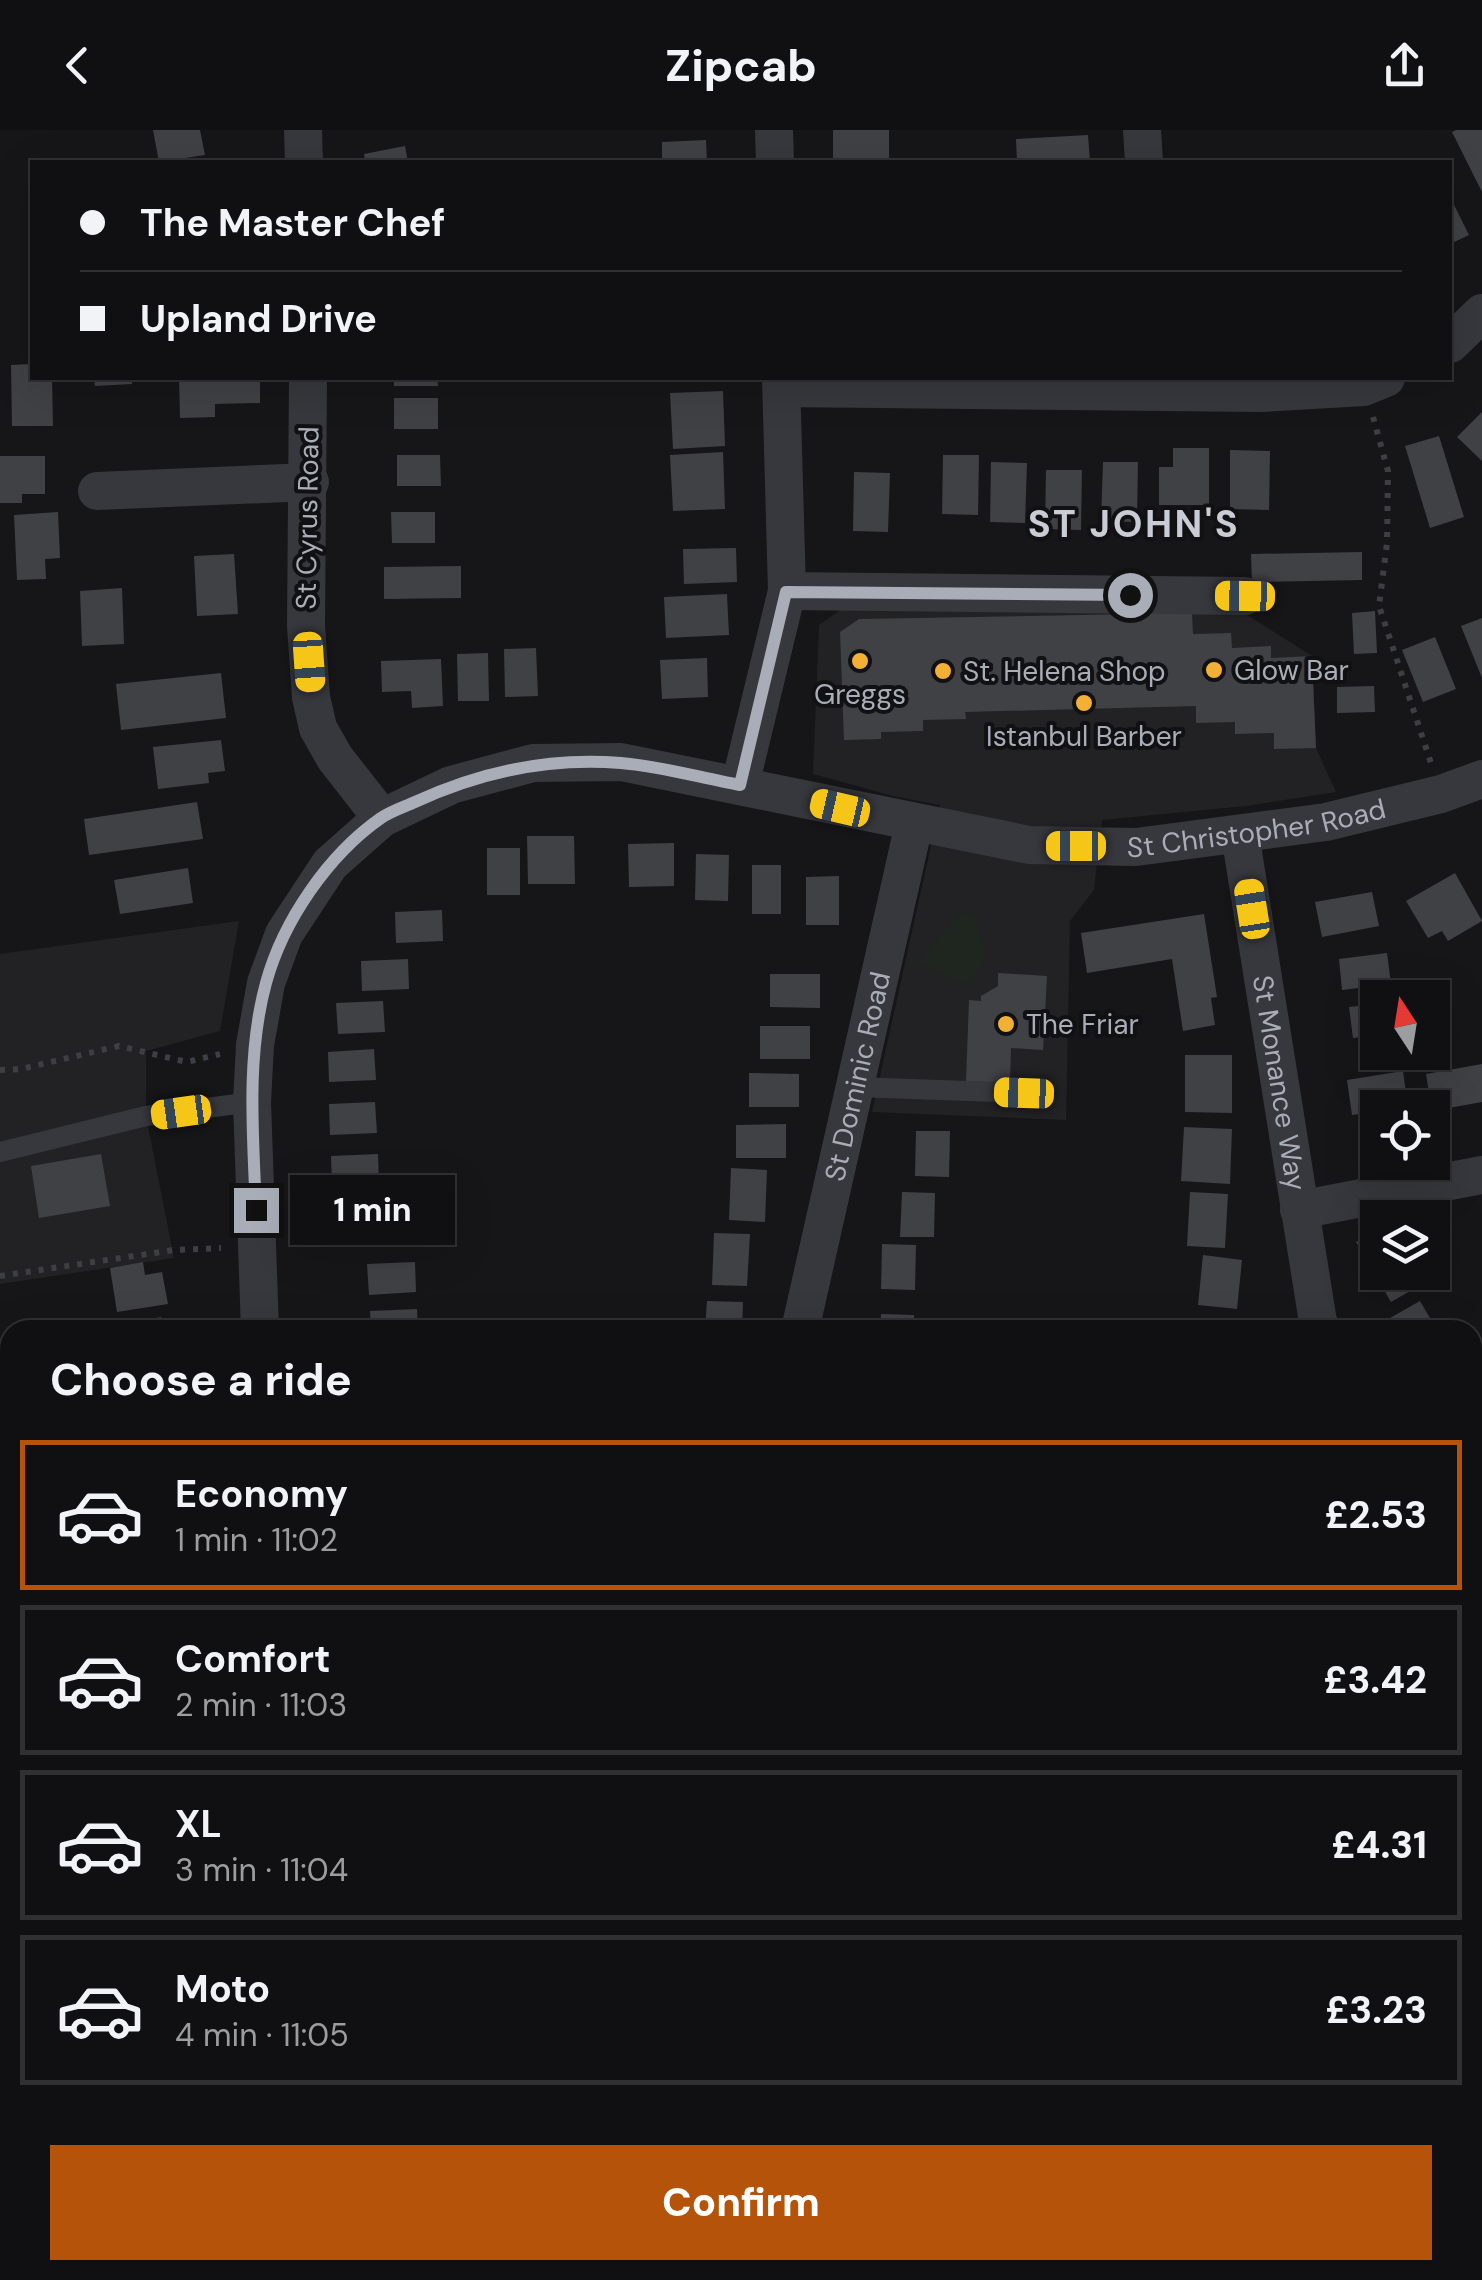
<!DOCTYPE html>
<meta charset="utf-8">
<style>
:root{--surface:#101012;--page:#19191b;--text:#f1f3f6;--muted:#9c9d9f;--line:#303032;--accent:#b45309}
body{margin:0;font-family:"DM Sans",sans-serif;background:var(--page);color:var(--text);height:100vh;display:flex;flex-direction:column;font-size:38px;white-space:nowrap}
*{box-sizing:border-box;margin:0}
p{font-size:32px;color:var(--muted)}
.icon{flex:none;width:55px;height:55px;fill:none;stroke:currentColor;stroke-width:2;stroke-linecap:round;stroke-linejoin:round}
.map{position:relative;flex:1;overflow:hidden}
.panel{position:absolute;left:0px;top:1190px;width:1482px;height:960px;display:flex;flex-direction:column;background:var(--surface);border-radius:30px 30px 0 0;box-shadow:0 10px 40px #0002,0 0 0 2px var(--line)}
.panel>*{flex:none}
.guide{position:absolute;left:30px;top:30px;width:1422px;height:220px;border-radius:0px;box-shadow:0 10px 40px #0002,0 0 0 2px var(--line);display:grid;align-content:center;height:220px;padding:0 50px;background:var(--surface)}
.needle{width:65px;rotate:348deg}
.fabs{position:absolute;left:1360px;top:850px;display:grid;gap:20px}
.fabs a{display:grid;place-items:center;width:90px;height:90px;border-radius:0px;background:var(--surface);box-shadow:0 10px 40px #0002,0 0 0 2px var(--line);font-size:50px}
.end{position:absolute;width:45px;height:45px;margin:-22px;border:12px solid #a8adb8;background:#111;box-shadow:0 0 0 5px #111}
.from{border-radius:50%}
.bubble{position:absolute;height:70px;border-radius:0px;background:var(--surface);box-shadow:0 10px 40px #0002,0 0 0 2px var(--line);font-size:32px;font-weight:800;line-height:70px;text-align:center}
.car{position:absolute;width:30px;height:60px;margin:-30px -15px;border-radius:12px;box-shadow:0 0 8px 2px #0007;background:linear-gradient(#f5c518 24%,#345 0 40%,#f5c518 0 76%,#345 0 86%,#f5c518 0)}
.guide b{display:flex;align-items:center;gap:35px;height:95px;font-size:38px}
.guide b+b{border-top:2px solid var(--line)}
.guide i{width:25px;height:25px;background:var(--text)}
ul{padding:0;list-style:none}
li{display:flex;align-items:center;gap:30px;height:150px;margin:0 20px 15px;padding:0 30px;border:5px solid var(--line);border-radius:0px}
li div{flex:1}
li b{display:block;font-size:38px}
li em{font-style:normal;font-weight:800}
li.selected{border-color:var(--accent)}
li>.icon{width:90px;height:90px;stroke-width:1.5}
h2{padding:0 50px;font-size:45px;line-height:120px}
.action{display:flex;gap:20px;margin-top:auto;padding:20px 50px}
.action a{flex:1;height:115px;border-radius:0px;background:var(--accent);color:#fff;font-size:40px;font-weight:800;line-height:115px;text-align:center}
header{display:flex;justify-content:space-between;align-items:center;height:130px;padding:0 50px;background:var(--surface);font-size:45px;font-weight:800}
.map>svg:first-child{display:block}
</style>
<header><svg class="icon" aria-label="back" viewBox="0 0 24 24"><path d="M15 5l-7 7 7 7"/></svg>Zipcab<svg class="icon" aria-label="share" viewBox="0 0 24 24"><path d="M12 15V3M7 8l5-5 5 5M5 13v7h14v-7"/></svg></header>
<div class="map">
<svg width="1482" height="2150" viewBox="0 0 1482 2150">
<rect width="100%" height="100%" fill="#161618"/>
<!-- built -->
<path fill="#222225" d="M843 478 1241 481 1312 526 1316 618 1336 662 1246 676 1102 690 1094 760 1070 791 1066 990 872 982 940 675 893 666 813 644 819 495Z
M239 791 220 901 146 921V986L174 1128 0 1154V824Z"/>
<!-- green -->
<path fill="#1e261f" d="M975 783 986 829 966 855 919 833 959 784Z"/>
<!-- building -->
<path fill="#404145" d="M153 0H200L205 25 159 32Z
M833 0H889V32L833 30Z
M1456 0H1482V62L1452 2Z
M1088 5 1090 32H1017L1016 9Z
M706 10 707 32H662V12Z
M405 16 408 32H365L364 24Z
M1450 67 1469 105 1450 114Z
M32 234V248H52L53 296H12L11 235Z
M94 248H132V254L95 256Z
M179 248H260V273L215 274V287L180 288Z
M394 248H437L438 256H394Z
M723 261 725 316 673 319 670 263Z
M394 268H438V299H394Z
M1482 282V331L1457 307Z
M1439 306 1464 387 1430 398 1405 316Z
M1173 318H1209V375H1159V337H1173Z
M1230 320 1270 321 1269 380 1230 379Z
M723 322 725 379 673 381 670 325Z
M397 325H440L441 356H397Z
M943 325H979L978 385 942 384Z
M0 326H45V364H22V373H0Z
M991 332 1027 333 1025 393 990 392Z
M1103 332H1138L1137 392 1101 391Z
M1046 340H1082L1081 400 1045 399Z
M854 342 890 343 888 402 853 401Z
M58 382 60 428 45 429 46 449 17 450 14 385Z
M391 382H435V413H392Z
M736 418 737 452 684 454 683 419Z
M1362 422V450L1252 452 1251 424Z
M234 424 238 484 197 486 194 426Z
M461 436V468L384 469V437Z
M122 458 124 514 82 516 80 461Z
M727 464 729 505 666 508 664 467Z
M1375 481 1377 523 1354 524 1352 483Z
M1192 483 1193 504 1231 503 1232 518 1271 516V528L1312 526 1316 618 1274 619V603L1235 604V592L1196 593V576L965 582 966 589 923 590V601L881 602V609L844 610 840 502 859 489Z
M1482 488V548L1461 496Z
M1435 507 1456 559 1423 572 1402 520Z
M536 518 538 566 505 567 504 519Z
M488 523 489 571H458L457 524Z
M707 528 708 567 662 569 660 530Z
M441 529 443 576 412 578 411 561 382 562 381 531Z
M221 543 226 588 121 600 116 554Z
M1374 556 1375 582 1337 583V557Z
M221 610 225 641 208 643 209 653 158 659 153 617Z
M197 672 203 709 89 725 84 689Z
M527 706H574L575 754H528Z
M674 713V756L629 757 628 714Z
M487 718H520V765H487Z
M696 724 729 725 728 771 695 770Z
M752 735H781V784H752Z
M188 738 193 773 120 784 114 750Z
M1455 743 1482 791 1448 811 1442 801 1428 808 1406 771Z
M839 746V795H806V747Z
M1372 762 1379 796 1322 807 1315 772Z
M442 780 443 811 396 813 395 782Z
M1204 784 1217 867 1211 868 1215 895 1183 901 1172 829 1087 843 1081 803Z
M1387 823 1391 854 1342 860 1339 829Z
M408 829 409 859 362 861 361 831Z
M998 843 1047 846 1043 920 1011 918 1010 953 966 951 969 870 981 871V866L998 856Z
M770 844H820V878L770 877Z
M383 871 385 902 338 904 336 873Z
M1378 874V905L1353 908 1349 877Z
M760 896H810V929H760Z
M374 919 376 950 329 952 328 922Z
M1185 925H1232V983L1185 982Z
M1482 934V972L1432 981 1426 944Z
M1403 941 1408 977 1378 978V981L1352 985 1347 950Z
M749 943 799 944V977H749Z
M375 972 377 1003 330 1005 329 974Z
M786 994V1028H736V995Z
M1184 997 1232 999 1230 1054 1181 1051Z
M916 1001H950L949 1047 915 1046Z
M101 1024 110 1076 39 1088 31 1036Z
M378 1024 379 1055 332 1057 331 1026Z
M731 1038 767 1040 765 1092 729 1090Z
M902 1062 935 1063 934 1107H900Z
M1190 1062 1228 1064 1225 1118 1187 1116Z
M407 1081 408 1112 361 1114 360 1083Z
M1378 1099V1142H1416L1422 1154 1391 1172 1356 1112Z
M714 1103 750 1104 747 1156 712 1155Z
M882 1114 916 1115 915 1160 881 1159Z
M1203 1125 1242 1130 1237 1179 1198 1175Z
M143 1132 145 1145 162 1142 168 1174 117 1182 110 1138Z
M415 1132 416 1162 369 1165 367 1134Z
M707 1171 743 1172 742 1200H705Z
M1420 1171 1437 1200H1388L1383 1192Z
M417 1179 418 1200H371L370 1181Z
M881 1184 914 1185V1200H880Z
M161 1187 164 1200H107L106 1198Z
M1482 1286V1340L1472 1323V1291Z
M10 1549V1589L0 1591V1551Z
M1472 1797 1482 1812V1858L1472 1864Z
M10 1898V1943L0 1945V1900Z
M94 2140H135L136 2150H96Z
M503 2140H542L544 2150H505Z
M721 2140H787L762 2150H724Z
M974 2140H1019L1023 2150H949Z"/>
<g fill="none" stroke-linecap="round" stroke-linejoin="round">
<!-- path -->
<path stroke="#3d3f44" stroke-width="6" stroke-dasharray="5 8" stroke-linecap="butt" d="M1373 287 1388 341 1387 413 1379 476 1431 633
M0 940 21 939 119 916 187 932 220 924
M0 1146 174 1120 221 1118
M386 2140 388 2150
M458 2140 460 2150"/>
<!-- service -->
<path stroke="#37383d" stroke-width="20" d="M855 957 1024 963
M0 1022 146 986 252 972"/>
<!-- minor -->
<g stroke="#37383d" stroke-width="38">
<path d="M303 0 304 32"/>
<path d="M774 0 775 32"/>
<path d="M1142 0 1144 32"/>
<path d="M1450 214 1482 183"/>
<path d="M308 248 306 496 311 567 318 598 335 628 382 688"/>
<path d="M782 258 1262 263 1364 257 1386 248"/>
<path d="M97 361 310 352"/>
<path d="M787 461 1245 466"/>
<path d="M740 655 787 461 781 248"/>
<path id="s1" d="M1240 704 1318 1192 1322 1200"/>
<path d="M1299 1080 1482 1045"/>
<path id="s2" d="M260 1200 252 972 255 915 266 853 284 804 330 734 382 688 451 655 533 633 621 632 1029 715 1136 717 1326 692 1441 664 1482 649"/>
<path id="s3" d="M800 1200 914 694"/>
<path d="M1472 1470 1482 1486"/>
<path d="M0 1671 10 1669"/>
<path d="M1472 1711 1482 1705"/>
<path d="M0 2010 10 2009"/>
<path d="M38 2140 40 2150"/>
<path d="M836 2140 839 2150"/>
</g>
<!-- rail -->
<path stroke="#4a4c52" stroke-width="8" stroke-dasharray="12 10" stroke-linecap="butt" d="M1472 2016 1482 2011
M1472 2035 1482 2030
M1212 2150 1233 2140
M1251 2150 1272 2140"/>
</g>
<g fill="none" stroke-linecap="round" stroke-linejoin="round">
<!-- route -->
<path stroke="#a8adb8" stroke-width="12" d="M256 1080C253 1005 246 926 266 853 283 791 328 725 381 688 391 681 404 677 415 672 480 642 548 627 621 633 660 636 701 648 740 655L786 462 1130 465"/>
</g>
<!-- markers -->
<g fill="#f2b134" stroke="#111113" stroke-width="4">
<circle cx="860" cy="531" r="10"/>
<circle cx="1214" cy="540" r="10"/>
<circle cx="943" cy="541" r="10"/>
<circle cx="1084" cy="573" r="10"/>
<circle cx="1006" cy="894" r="10"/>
</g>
<g text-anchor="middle" stroke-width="8" stroke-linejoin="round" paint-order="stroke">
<!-- street labels -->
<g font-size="28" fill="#a8adb8" stroke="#111113">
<text transform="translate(307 388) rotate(-89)" y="10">St Cyrus Road</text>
<text dy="10" stroke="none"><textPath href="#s2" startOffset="1448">St Christopher Road</textPath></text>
<text dy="10" stroke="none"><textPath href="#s3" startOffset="260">St Dominic Road</textPath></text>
<text dy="10" stroke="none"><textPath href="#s1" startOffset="252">St Monance Way</textPath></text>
</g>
<!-- poi labels -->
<g font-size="28" fill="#a8adb8" stroke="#111113" text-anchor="start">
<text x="1234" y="550">Glow Bar</text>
<text x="963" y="551">St. Helena Shop</text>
<text x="860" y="574" text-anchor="middle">Greggs</text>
<text x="1084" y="616" text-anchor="middle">Istanbul Barber</text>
<text x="1026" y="904">The Friar</text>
</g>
<!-- district labels -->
<g font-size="38" font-weight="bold" letter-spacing="2.5" fill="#c9ccd4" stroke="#111113">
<text x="1134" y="407">ST JOHN'S</text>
</g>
</g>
</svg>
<div class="fabs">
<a><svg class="needle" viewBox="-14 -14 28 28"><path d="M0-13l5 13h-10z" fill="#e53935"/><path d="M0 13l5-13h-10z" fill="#9c9d9f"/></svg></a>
<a><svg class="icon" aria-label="locate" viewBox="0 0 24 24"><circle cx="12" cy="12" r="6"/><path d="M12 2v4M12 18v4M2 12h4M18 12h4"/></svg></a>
<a><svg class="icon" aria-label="layers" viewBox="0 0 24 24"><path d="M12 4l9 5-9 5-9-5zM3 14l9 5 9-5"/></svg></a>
</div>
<i class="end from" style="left:1130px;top:465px"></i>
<i class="end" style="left:256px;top:1080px"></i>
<div class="bubble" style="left:290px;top:1045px;width:165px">1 min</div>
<i class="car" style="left:1245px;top:466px;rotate:271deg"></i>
<i class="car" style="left:309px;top:532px;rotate:176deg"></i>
<i class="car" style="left:840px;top:678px;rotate:283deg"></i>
<i class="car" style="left:1076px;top:716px;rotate:270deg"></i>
<i class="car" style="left:1252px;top:779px;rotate:351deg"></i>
<i class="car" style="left:1024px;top:963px;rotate:272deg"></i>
<i class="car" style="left:181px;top:982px;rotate:262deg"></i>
<div class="guide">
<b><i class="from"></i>The Master Chef</b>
<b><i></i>Upland Drive</b>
</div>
<section class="panel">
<h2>Choose a ride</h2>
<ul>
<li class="selected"><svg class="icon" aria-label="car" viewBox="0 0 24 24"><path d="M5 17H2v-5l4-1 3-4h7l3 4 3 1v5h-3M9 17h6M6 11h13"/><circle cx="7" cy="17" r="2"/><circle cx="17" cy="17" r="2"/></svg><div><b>Economy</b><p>1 min · 11:02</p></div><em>£2.53</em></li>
<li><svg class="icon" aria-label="car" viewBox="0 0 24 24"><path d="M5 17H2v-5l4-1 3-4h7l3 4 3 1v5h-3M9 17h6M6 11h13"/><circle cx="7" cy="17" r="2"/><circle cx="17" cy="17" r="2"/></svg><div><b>Comfort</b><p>2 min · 11:03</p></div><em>£3.42</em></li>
<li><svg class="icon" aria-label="car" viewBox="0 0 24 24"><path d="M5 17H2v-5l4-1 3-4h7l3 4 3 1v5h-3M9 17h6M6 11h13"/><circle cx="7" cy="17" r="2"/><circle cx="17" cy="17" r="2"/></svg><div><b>XL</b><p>3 min · 11:04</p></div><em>£4.31</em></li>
<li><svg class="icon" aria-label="car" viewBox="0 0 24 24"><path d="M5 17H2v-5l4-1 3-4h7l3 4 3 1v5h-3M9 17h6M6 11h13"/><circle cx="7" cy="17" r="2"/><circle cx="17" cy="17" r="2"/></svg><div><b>Moto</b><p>4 min · 11:05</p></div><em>£3.23</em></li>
</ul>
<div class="action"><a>Confirm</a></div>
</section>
</div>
